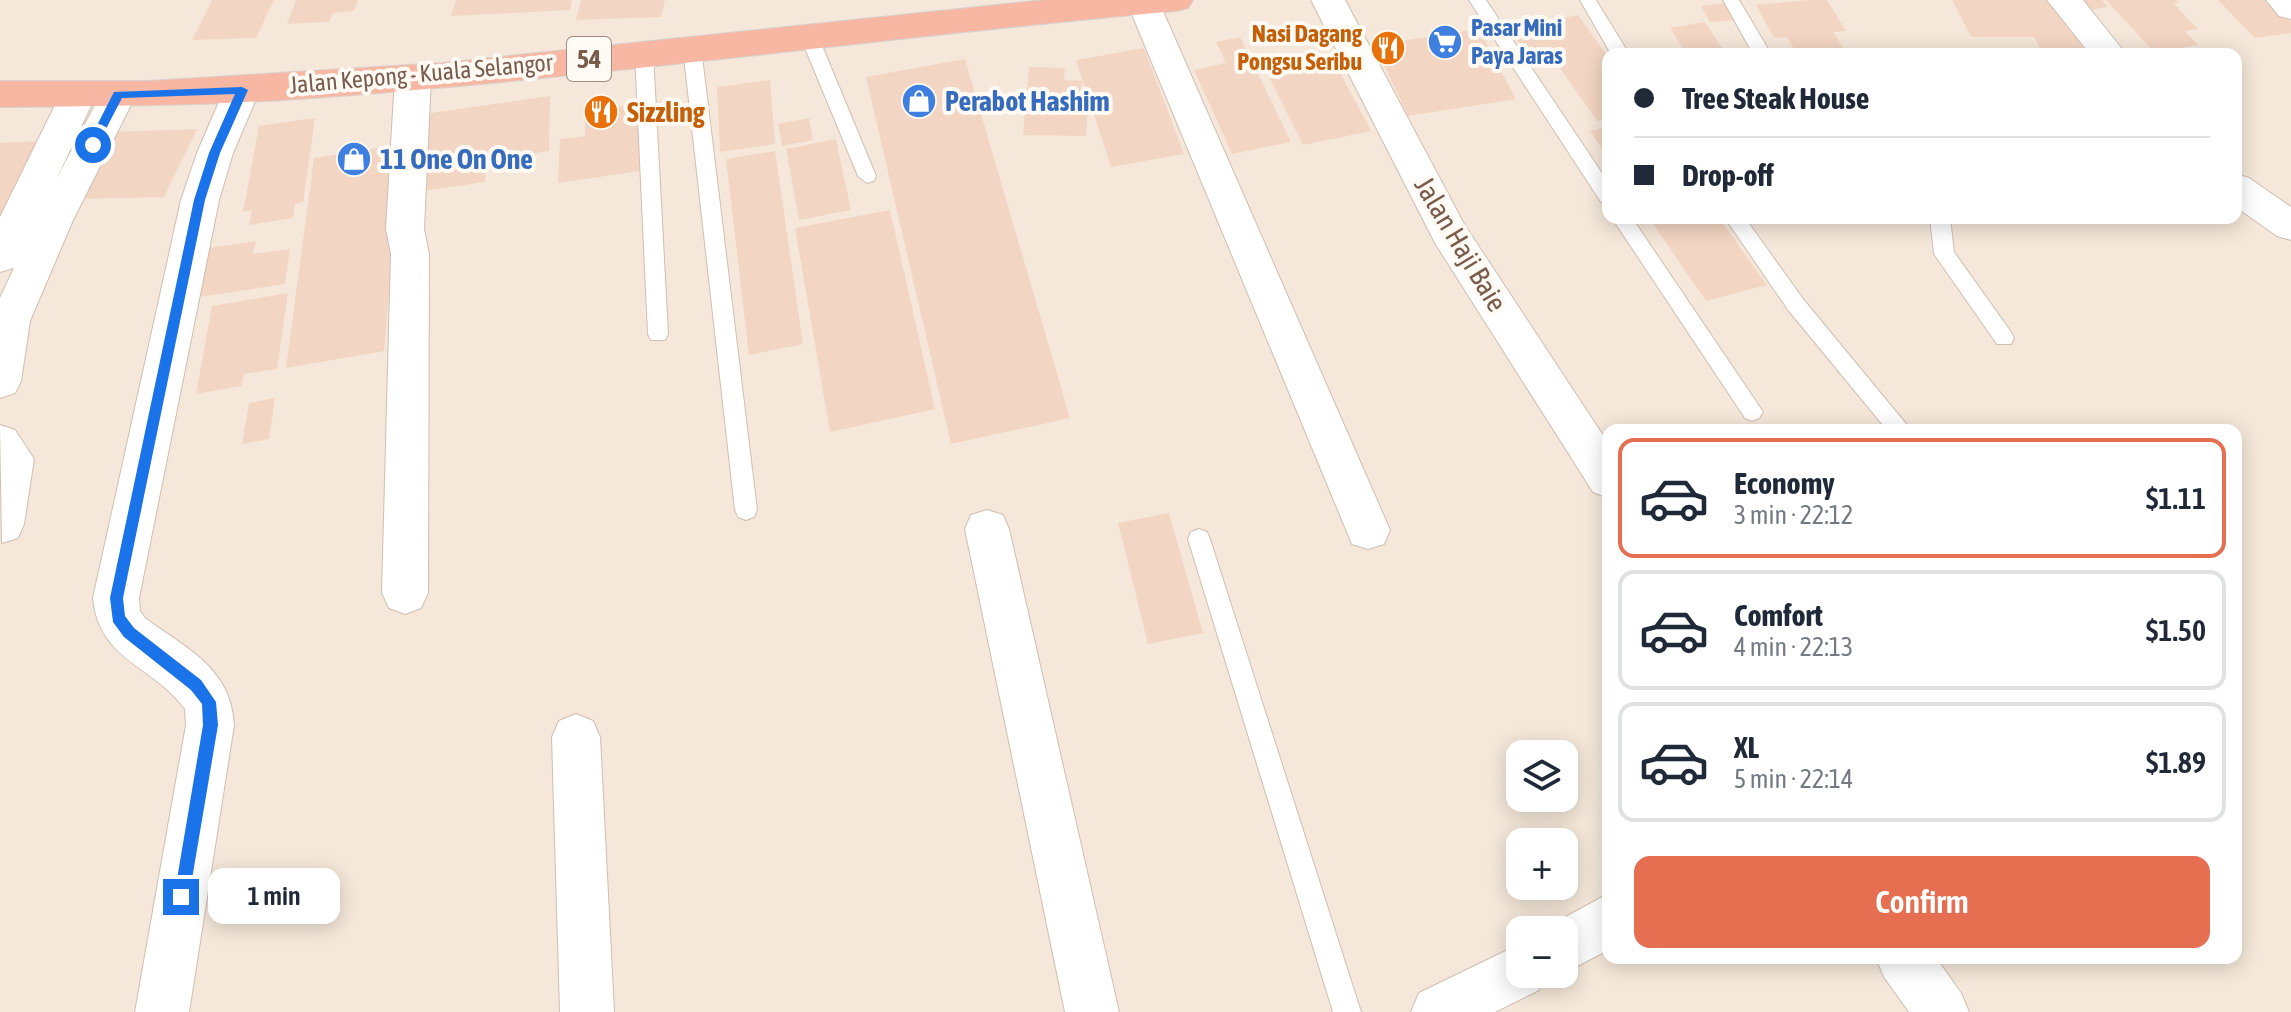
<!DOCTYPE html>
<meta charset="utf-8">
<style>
:root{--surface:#fff;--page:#f2f2f3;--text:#1f2937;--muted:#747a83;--line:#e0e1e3;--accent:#e76f51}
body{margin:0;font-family:"Asap Condensed",sans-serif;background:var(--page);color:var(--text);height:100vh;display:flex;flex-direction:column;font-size:30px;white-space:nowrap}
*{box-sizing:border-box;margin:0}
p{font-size:26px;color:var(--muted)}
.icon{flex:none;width:44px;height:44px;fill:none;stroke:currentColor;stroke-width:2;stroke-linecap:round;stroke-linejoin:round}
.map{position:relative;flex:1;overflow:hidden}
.sheet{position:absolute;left:1602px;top:424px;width:640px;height:540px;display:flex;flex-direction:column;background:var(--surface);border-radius:16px;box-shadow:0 4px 20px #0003}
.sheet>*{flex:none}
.guide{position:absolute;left:1602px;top:48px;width:640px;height:176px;border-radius:16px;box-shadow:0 4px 20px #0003;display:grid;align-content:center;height:176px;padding:0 32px;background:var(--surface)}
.fabs{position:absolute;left:1506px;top:740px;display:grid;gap:16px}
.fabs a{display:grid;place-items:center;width:72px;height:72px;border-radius:16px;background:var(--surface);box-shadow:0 4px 20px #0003;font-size:40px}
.end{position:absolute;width:36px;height:36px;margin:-18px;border:10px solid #1a73e8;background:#fff;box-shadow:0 0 0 4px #fff}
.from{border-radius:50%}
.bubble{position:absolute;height:56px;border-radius:16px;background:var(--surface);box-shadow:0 4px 20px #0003;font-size:26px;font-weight:600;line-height:56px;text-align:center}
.guide b{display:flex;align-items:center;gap:28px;height:76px;font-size:30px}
.guide b+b{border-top:2px solid var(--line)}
.guide i{width:20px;height:20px;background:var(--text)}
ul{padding:14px 0 0;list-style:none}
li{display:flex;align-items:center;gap:24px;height:120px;margin:0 16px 12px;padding:0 16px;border:4px solid var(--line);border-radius:16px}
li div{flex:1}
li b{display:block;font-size:30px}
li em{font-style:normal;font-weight:600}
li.active{border-color:var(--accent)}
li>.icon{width:72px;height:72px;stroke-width:1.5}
.button{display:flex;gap:16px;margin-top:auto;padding:16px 32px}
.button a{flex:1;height:92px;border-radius:16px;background:var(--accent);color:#fff;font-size:32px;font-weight:600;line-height:92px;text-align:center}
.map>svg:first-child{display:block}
</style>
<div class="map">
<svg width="2291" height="1012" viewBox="0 0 2291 1012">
<rect width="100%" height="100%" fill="#fdf6ec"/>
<!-- residential -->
<path fill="#f5e8da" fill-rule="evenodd" d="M0 0H2291V1012H0ZM1608 54H2236V218H1608ZM1608 430H2236V958H1608ZM1520 754H1564V798H1520ZM1520 842H1564V886H1520ZM1520 930H1564V974H1520Z"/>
<!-- building -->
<path fill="#f3d5c3" d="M212 0H274L256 38 192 40Z
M296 0H358L354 11 333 13 329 22 287 24Z
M456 0H572L570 10 451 16Z
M581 0H665L661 17 576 20Z
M1809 0H1827L1846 31 1833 32 1847 54H1797L1787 37 1774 38 1756 5Z
M1952 0H2056L2086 54H2043L2034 37H1971Z
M2072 0H2102L2108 7 2082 11Z
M2106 0H2176L2179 2 2174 4 2198 29 2185 31 2198 45 2154 52Z
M2218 0H2269L2291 22V33L2255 38Z
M1726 3 1736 20 1710 22 1701 6Z
M1578 15 1608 57V119L1597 121 1549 52 1529 57 1510 30Z
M1705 22 1726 54H1687L1670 28Z
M1479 29 1516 99 1408 116 1375 45Z
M1240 37 1291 142 1232 154 1194 70 1226 63 1216 42Z
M1144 48 1184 154 1111 167 1076 60Z
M965 59 1070 418 951 444 866 77Z
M1336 65 1371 131 1303 145 1270 79Z
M1029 67 1065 68 1064 80 1082 81 1080 104H1088L1086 136 1023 135Z
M770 80 775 144 720 152 717 87Z
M550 96 549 151 486 161 485 182 417 192 424 114Z
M639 104V171L558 183 560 139 585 136V111Z
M315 118 303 202 295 204 293 218 249 225 252 210 243 212 259 126Z
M809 118 813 140 782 146 778 124Z
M1608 126V157L1590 131Z
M197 129 164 197 77 199 112 132Z
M836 139 851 210 799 220 786 149Z
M42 141 0 231V143Z
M402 144 384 351 286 368 314 158Z
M775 151 803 344 749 355 726 159Z
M890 210 935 409 830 432 795 228Z
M1649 218H1719L1767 285 1706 301Z
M256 241 253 254 290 249 285 284 193 298 202 249Z
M288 293 277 369 244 374 241 386 196 394 212 306Z
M275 398 269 439 242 444 249 403Z
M1169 513 1203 633 1148 644 1118 523Z"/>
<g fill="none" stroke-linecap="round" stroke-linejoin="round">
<!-- lane casing -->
<g stroke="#d1beb0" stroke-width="2">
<path id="lane" d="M1469 0H1486L1608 182V204L1601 202Z
M1580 0H1596L1629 54H1611Z
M1723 0H1739L1771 54H1753Z
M809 30 818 36 876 176 874 181 867 183 858 176 800 36Z
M692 42 701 48 757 510 754 517 746 520 738 517 735 510 683 48Z
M644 47 653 53 668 334 665 340H651L648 334 635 53Z
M1612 218H1632L1759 406 1763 412 1759 418 1752 421 1745 418Z
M1725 218H1745L1803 299 1911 430H1887L1789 311Z
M1930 218H1950L1954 252 2011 332 2014 338 2011 344H1997L1934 254Z
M1199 529 1207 532 1210 539 1361 1012H1333L1188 539 1191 532Z"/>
</g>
<!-- street casing -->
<g stroke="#d1beb0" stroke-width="2">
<path id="street" d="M1126 0 1159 2 1390 530 1384 544 1368 549 1352 544Z
M1311 0H1345L1464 224 1608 443V498L1593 492 1435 243Z
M2047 0H2083L2126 54H2090Z
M2266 0H2291V19L2279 16Z
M413 65 425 68 431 77 424 229 429 254 428 593 421 608 405 614 389 608 382 593 391 254 386 229 395 77 401 68Z
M242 78 255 81 260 90 233 153 219 200 139 598 140 611 145 618C187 649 231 668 234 725L189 1012H135L186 725 185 709C153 665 99 661 93 598L181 200 197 153 224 90 229 81Z
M78 82 91 86 96 95 56 180 105 86 118 82 131 86 136 95 73 220 30 321 21 381 15 393 0 398V298L14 268 0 272V217L60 95 65 86Z
M2236 174 2249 178 2291 207V240L2277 236 2236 207Z
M0 425 15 430 34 459 24 524 18 538 2 543Z
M987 510 1003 515 1009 529 1119 1012H1065L965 529 971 515Z
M576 714 593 721 600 737 614 1012H560L552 737 559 721Z
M1608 894V950L1564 973V930L1545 928Z
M1520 944V974H1545L1539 990 1495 1012H1411L1419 993Z
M1876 958H1936L1961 993 1969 1012H1909L1884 977Z"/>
</g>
<!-- highway casing -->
<g stroke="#dad1cd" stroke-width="2">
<path id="highway" d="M1044 0H1193L1188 8 1176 11C883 37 590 79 297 99 198 106 99 106 0 107V81H148L442 63Z"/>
</g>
<!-- lane -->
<use href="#lane" fill="#fff" fill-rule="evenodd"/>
<!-- street -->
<use href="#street" fill="#fff" fill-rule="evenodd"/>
<!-- highway -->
<use href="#highway" fill="#f7b7a3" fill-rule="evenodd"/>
</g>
<!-- route -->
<path fill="#1a73e8" d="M242 87 248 90 220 153 205 200 123 598 125 616 134 628 201 680 216 702 218 725 189 897 181 905 174 897 203 725 202 704 191 690 124 637 113 622 110 598 194 200 209 153 235 94 122 98 96 148 87 145 114 92Z"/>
<!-- icons -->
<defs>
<g id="supermarket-disc" transform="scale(1.8)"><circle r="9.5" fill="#3f7fe0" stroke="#fffaf3"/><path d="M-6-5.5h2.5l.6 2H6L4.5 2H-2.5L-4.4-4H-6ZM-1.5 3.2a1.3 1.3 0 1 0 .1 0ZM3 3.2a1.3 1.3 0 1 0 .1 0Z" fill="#fff"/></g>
<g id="restaurant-disc" transform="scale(1.8)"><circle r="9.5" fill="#e8710a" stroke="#fffaf3"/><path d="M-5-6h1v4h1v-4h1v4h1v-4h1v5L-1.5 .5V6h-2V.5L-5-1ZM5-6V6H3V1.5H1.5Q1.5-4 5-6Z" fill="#fff"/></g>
<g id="shop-disc" transform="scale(1.8)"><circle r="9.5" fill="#3f7fe0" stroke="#fffaf3"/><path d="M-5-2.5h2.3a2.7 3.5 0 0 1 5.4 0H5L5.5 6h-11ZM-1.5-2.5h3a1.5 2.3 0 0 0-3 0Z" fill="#fff"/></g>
</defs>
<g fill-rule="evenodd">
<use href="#supermarket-disc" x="1445" y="42"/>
<use href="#restaurant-disc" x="1388" y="48"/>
<use href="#shop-disc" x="919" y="101"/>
<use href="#restaurant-disc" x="601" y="112"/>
<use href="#shop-disc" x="354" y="159"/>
</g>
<g text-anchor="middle" stroke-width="8" stroke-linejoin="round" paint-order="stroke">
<!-- far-shop labels -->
<g font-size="24" font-weight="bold" fill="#366cbe" stroke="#fffaf3" text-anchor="start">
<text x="1471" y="36">Pasar Mini<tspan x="1471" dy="28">Paya Jaras</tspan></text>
</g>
<!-- far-food labels -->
<g font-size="24" font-weight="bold" fill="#c56008" stroke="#fffaf3" text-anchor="end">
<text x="1362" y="42">Nasi Dagang<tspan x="1362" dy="28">Pongsu Seribu</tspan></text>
</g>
<!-- far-street labels -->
<g font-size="24" fill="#7a5c4d" stroke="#fffaf3">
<text transform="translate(421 74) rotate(-5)" y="8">Jalan Kepong - Kuala Selangor</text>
</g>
<!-- shield labels -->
<rect fill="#fffaf3" stroke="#a28b7f" stroke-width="2" x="567" y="37" width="44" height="44" rx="6"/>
<g font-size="26" font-weight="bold" fill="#7a5c4d">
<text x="589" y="68">54</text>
</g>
<!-- shop labels -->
<g font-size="28" font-weight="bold" fill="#366cbe" stroke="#fffaf3" text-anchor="start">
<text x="945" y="111">Perabot Hashim</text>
<text x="380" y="169">11 One On One</text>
</g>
<!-- food labels -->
<g font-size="28" font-weight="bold" fill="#c56008" stroke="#fffaf3" text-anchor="start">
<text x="627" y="122">Sizzling</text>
</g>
<!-- street labels -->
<g font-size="28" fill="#7a5c4d" stroke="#fffaf3">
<text transform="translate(1461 244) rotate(59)" y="10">Jalan Haji Baie</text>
</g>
</g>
</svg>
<div class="fabs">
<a><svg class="icon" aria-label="layers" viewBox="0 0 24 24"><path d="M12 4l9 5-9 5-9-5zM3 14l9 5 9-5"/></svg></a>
<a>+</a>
<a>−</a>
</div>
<i class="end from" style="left:93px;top:145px"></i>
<i class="end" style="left:181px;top:897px"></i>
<div class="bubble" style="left:208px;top:868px;width:132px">1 min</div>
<div class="guide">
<b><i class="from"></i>Tree Steak House</b>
<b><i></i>Drop-off</b>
</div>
<section class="sheet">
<ul>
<li class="active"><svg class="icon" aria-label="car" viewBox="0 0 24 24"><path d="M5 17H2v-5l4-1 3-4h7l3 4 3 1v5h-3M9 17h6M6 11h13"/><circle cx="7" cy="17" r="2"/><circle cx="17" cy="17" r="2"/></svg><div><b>Economy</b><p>3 min · 22:12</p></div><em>$1.11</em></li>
<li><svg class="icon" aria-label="car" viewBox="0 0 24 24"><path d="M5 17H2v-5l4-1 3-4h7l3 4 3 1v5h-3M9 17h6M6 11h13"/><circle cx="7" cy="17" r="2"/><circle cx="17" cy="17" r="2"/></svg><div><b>Comfort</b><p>4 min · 22:13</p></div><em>$1.50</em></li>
<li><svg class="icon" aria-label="car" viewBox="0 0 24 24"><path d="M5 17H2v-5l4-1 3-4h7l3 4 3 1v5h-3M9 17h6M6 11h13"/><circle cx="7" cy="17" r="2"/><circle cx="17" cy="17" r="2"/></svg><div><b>XL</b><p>5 min · 22:14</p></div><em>$1.89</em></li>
</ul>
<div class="button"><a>Confirm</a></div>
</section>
</div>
